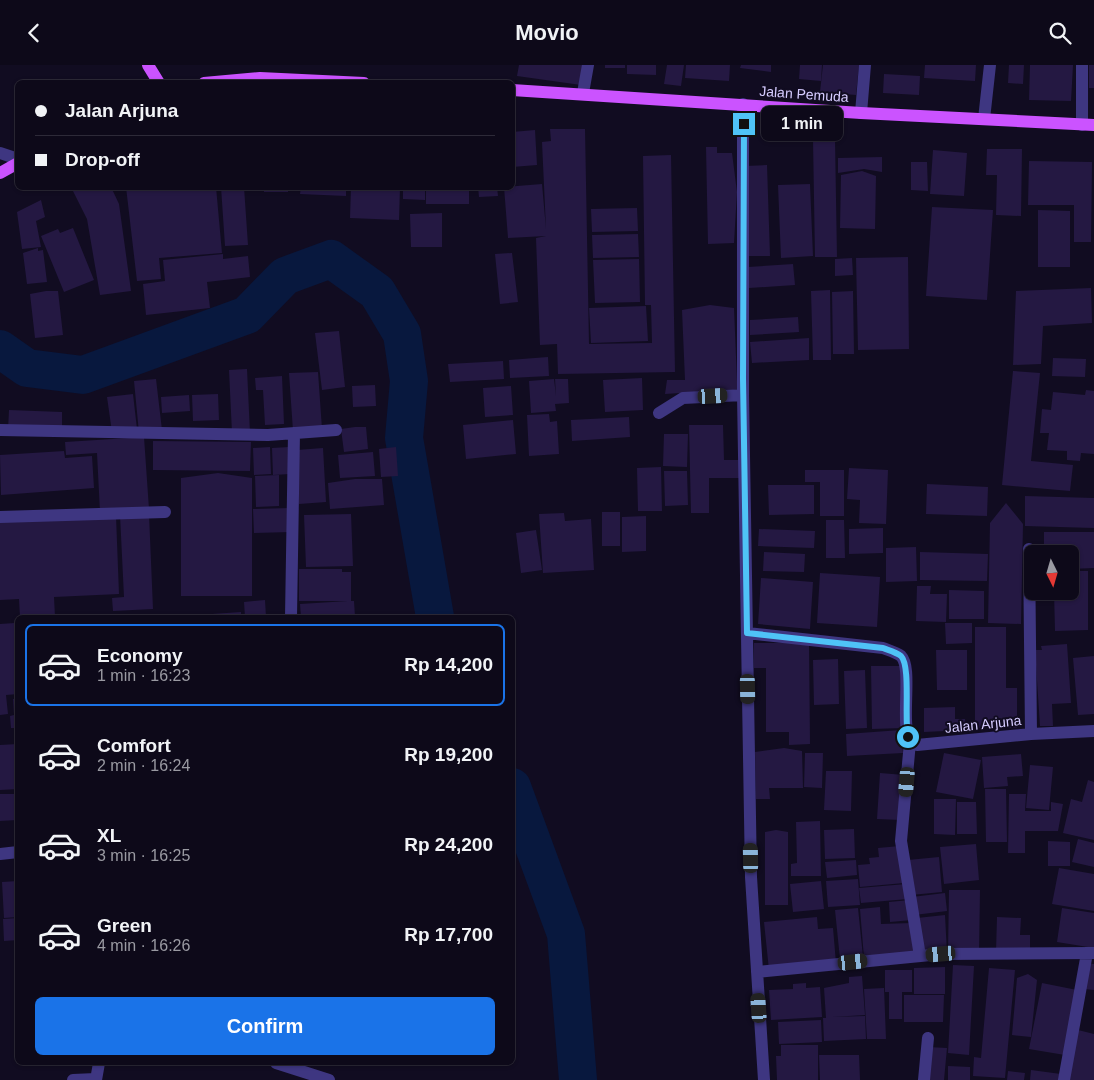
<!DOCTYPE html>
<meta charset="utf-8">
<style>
:root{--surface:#0d0919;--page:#161222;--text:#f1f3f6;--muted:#9a9aa2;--line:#2d2a38;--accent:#1a73e8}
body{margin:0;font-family:Helvetica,sans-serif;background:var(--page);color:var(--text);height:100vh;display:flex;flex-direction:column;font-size:19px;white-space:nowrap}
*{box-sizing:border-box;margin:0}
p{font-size:16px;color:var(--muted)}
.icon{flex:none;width:28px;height:28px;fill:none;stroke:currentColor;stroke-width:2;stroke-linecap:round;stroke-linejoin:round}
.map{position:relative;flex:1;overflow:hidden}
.panel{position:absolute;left:15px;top:550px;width:500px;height:450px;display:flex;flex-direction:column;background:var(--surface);border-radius:8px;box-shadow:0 1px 4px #0004,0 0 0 1px var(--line)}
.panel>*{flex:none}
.hud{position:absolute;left:15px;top:15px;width:500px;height:110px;border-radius:8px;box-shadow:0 1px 4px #0004,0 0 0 1px var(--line);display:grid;align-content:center;height:110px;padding:0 20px;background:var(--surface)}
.needle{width:32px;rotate:175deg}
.tools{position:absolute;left:1024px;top:480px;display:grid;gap:10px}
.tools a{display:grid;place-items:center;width:55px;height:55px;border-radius:8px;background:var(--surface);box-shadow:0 1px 4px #0004,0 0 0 1px var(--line);font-size:25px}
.end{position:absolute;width:22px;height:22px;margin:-11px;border:6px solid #4fc3f7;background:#111;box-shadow:0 0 0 2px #111}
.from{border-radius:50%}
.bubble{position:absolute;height:35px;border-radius:8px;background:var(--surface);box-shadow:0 1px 4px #0004,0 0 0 1px var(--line);font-size:16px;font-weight:700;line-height:35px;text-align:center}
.car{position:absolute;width:15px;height:30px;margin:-15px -8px;border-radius:6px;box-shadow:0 0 4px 1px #0007;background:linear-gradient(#222 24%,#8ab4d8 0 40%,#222 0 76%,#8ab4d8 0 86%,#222 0)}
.hud b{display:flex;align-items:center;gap:18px;height:48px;font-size:19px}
.hud b+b{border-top:1px solid var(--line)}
.hud i{width:12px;height:12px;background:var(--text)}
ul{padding:9px 0 0;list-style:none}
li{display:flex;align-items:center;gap:15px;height:82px;margin:0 10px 8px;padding:0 10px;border:2px solid transparent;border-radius:8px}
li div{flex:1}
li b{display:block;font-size:19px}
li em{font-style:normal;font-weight:700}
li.on{border-color:var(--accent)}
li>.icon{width:45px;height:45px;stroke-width:1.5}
.button{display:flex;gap:10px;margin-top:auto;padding:10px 20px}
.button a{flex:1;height:58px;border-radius:8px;background:var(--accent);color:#fff;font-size:20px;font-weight:700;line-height:58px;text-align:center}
header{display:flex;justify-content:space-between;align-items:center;height:65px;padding:0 20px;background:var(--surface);font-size:22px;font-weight:700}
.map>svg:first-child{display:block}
</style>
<header><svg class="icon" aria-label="back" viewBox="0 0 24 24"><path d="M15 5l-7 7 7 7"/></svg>Movio<svg class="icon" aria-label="search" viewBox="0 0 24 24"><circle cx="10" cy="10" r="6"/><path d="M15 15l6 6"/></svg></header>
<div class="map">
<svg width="1094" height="1015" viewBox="0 0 1094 1015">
<rect width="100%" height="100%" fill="#110c21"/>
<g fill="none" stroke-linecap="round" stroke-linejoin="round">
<!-- river -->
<path stroke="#08183e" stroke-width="38" d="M0 284 27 303 83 310 247 250 285 211 331 194 377 227 402 269 409 316 404 373 435 552
M512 722 566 869 578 1015"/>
</g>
<!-- building -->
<path fill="#241842" d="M519 0H584L581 20 517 11Z
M605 0H625V3H605Z
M627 0H656V10L627 9Z
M667 0H684L681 21 664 19Z
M686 0H730L729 16 685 13Z
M741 0H771V7L740 3Z
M800 0H822L821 16 799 14Z
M823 0H859L856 30 820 27Z
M925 0H976L975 16 924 13Z
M1009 0H1024L1023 19 1008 18Z
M1030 0H1073L1071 36 1029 35Z
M1089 0H1094V23H1089Z
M884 9 920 11 919 30 883 28Z
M550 64H585L589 279 652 278 651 240H645L643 91 671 90 675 307 558 309 557 279 540 280 536 173 546 171 508 173 504 122 542 119 546 164 542 77 551 76Z
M535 65 537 100 512 102V67Z
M813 74H835L837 192H815Z
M706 82H717V88H732L737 127 734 178 708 179Z
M987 84H1022L1021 151 996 150 997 110H986Z
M933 85 967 88 964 131 930 129Z
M882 92V107L864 104 838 108V93Z
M1029 96 1092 97 1091 177H1074V140H1028Z
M911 97H927L928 126 911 125Z
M767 100 770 191H748L745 101Z
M862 106 876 111 875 164 840 163 841 110Z
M810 119 813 191 781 193 778 120Z
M71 122H111L119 139 131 226 100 230 87 154Z
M126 122H216L222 188 159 193 161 214 137 216Z
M221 122H244L248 180 225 181Z
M264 122H288V127H264Z
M301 122H346V131L300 129Z
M351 122H400L399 155 350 153Z
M403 122H425V135L403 134Z
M426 122H469V139H426Z
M478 122H497L498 131 479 132Z
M41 135 45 152 36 156 41 182 22 184 17 147Z
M932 142 993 145 987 235 926 231Z
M637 143 638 166 592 167 591 144Z
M1038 145 1070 146V202H1038Z
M442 148V182H411L410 149Z
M73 163 94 215 64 227 41 171 58 164 60 168Z
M638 169 639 192 593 193 592 170Z
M38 183V186L43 185 47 217 27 219 23 188Z
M512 188 518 237 500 239 495 189Z
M223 189V194L248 191 250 212 207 217 210 243 146 250 143 219 165 216 163 195Z
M908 192 909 284 858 285 856 193Z
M852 193 853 210 835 211V194Z
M639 194 640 237 595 238 593 195Z
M793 199 795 220 749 223 748 202Z
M1091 223 1092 258 1043 261 1041 299 1013 300 1016 226Z
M830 225 831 295H813L811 226Z
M46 226H58L63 270 35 273 30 229Z
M853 226 854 289H833L832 227Z
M710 240 734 243 737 316 740 324 665 329 667 315H685L682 245Z
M646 241 648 276 591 278 589 243Z
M798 252 799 267 750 270V255Z
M339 266 345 322 322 325 315 268Z
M809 273V295L752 298 750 277Z
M548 292 549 311 510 313 509 295Z
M1053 293 1086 294 1085 312 1052 311Z
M503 296 504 314 450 317 448 299Z
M247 304 250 368H232L229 305Z
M1013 306 1040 308 1031 396 1073 400 1070 426 1002 420Z
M318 307 322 364 293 366 289 308Z
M282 311 284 359 265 360 263 325H256L255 313Z
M642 313 643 345 605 347 603 315Z
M156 314 162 365 139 368 134 316Z
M554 314 556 331 555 314H568L569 338 555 339 556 346 531 348 529 316Z
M375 320 376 341 353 342 352 321Z
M511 321 513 350 485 352 483 323Z
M1086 325 1094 326V389L1081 388 1080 396 1067 395V386L1047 385 1049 368H1040L1042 344 1051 345 1053 327 1085 330Z
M133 329 137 364 112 367 107 332Z
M218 329 219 355 193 356 192 330Z
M189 330 190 346 162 348 161 332Z
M9 345 62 347V367L8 365Z
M549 349 550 357 557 356 559 389 529 391 527 350Z
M629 352 630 372 572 376 571 355Z
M513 355 516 389 466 394 463 360Z
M689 360H723L724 395H740V413H709V448H691Z
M355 362H366L368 384 344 387 341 364Z
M664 369H688L687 402 663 401Z
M144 372 149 444 100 447 97 388 66 390 65 377Z
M153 376 251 377 250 406 153 405Z
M270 382 271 409 254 410 253 383Z
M289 382 290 409 273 410 272 383Z
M396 382 398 411 381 412 379 384Z
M323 383 326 437 299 439 297 385Z
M64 386 65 393 92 391 94 423 1 430 0 390Z
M373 387 375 411 340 413 338 390Z
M661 402 662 446H638L637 403Z
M849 403 888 405 886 459 859 458 860 435 847 434Z
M805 405H844V451H820V417H805Z
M664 406H687L688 440 665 441Z
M218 408 252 413V531H181V413Z
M279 410V441L256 442 255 411Z
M355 414H382L384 440 330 444 328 418Z
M927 419 988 422 987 451 926 449Z
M768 420H814V449L769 450Z
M1025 431 1094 433V463L1025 461Z
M1006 438 1023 459 1021 559 988 558 990 458Z
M290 443 291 467 254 468 253 444Z
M602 447H620V481H602Z
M564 448 565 456 591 454 594 505 543 508 539 449Z
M149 449 153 544 113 546 112 533 124 532 120 450Z
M351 449 353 501 306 502 304 450Z
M116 451 119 529 54 532 55 552H20L19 534 0 535V456Z
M646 451V486L622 487V452Z
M826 455H844L845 493H826Z
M883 463V488L849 489V464Z
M759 464 815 466 814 483 758 481Z
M536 465 542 505 521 508 516 468Z
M1044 467H1094V503L1070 504V489H1044Z
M916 482 917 516 886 517V483Z
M764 487 805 489 804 507 763 506Z
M920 487 988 489 987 516 920 515Z
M299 504H342V507H351V536H354L355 552H301L300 539 348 536H299Z
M1070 506H1088V565L1055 566 1054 526H1070Z
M820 508 880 512 877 562 817 558Z
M761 513 813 517 810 564 758 559Z
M917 521H931L930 529H947L946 557 916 556Z
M949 525 984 526V554H949Z
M265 535 266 552H245L244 537Z
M241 547V552H184L183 551Z
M15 558V571L18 570V629L6 630 8 649 0 650V559Z
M945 558H972V578L946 579Z
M975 562H1006V623H1017V663H975Z
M754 578H809L810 679 789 680V667H766V603H754Z
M1067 579 1071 638 1052 639 1053 661H1040L1035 585H1042L1041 581Z
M936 585H967V625H937Z
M1094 591V649L1078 650 1073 593Z
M838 594 839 639 814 640 813 595Z
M871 601H902L903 663 872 664Z
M865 605 867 663 846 664 844 606Z
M13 634H18V663H11L10 651 14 650Z
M955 642V654H965L966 665 924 667V643Z
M901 665 903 688 847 691 846 669Z
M18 679V724L0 725V680Z
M784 683 802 686 803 723H769L770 734H756L755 687Z
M805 688H823L822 723 804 722Z
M944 688 981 695 973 734 936 727Z
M1021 689 1023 711 1007 712 1008 721 984 723 982 692Z
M1030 700 1053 702 1049 745 1026 743Z
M826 706H852L851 746 824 745Z
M880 708 904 710 901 755 877 754Z
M1088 715 1094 717V775L1063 768 1071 734 1082 737Z
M985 724H1006L1007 777H986Z
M0 729H15L17 755 0 756Z
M1009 729H1026L1025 746H1051V737L1063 739 1058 766H1025V788H1008Z
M934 734H956L955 770 934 769Z
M957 737H976L977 769H957Z
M820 756 821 811H791V799L797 798 796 757Z
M854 764 855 793 825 794 824 765Z
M776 765 788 767V840H765V767Z
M1078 774 1094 778V802L1072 797Z
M1048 776 1070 777V801H1048Z
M976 779 979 815 944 819 940 782Z
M900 781 904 818 860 822 858 800 870 799 869 793 879 792 878 783Z
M939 792 942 827 911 830 908 795Z
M856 795 857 810 827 813 825 797Z
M1059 803 1094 809V846L1052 839Z
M858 814 860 840 828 842 826 816Z
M18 816V852L4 853 2 817Z
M821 816 824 844 793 847 790 819Z
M906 819 908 834 861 838 859 823Z
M949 825H980L979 889 948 888Z
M945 828 947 846 914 850 912 832Z
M910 835 912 855 890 857 889 837Z
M880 842 881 859 912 858 914 890 864 893 860 844Z
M858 843 863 892 840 894 835 845Z
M1062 843 1094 848V883L1057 877Z
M945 850 947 888 920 890 917 853Z
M817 852 818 864 833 863 836 898 769 905 764 857Z
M997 852 1021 853 1020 870H1030V888L996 887Z
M18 853V875L4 876 3 854Z
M1086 898 1094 899V925L1084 924Z
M953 900 974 901 969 990 948 988Z
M945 902V929H914V903Z
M989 903 1015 905 1005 1013 973 1011 974 992 981 993Z
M885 905H912V927H902V954H889V927H885Z
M1028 909 1037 915 1031 972 1012 970 1017 913Z
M862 911 865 950 832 952 865 951 866 974 824 976 823 953H826L824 923 849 918V912Z
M806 918V923L820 922 822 952 771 955 769 925 793 924V919Z
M1042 918 1077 925 1065 990 1029 984Z
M884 923 886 974H867L864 924Z
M904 930H944L943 957H904Z
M821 955 822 977 779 979 778 957Z
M1078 965 1094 969V1015H1066Z
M781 980H818V1015H777L776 991H781Z
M928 982 947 983 944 1015H925Z
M819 990H859L860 1015H820Z
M948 1001 970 1002V1015H948Z
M1031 1005 1061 1009V1015H1030Z
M1008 1006 1025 1008 1024 1015H1007Z"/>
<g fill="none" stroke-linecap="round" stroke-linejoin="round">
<!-- minor -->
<path stroke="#3e3681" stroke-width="12" d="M583 28 588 0
M743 39V330L751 812 764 1015
M861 48 865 0
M984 54 990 0
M1082 60V0
M0 88 18 94
M659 348 683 333 743 330
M0 365 268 370 336 365
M0 452 165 447
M1029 484 1031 669
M291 552 294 368
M747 568 883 583C888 585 896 587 901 591 913 603 900 656 910 677L917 680 1031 669 1094 666
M910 677 901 776 920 891
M0 789 18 787
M757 907 941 889 1094 888
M276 998 329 1015
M73 1015 96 1014
M96 1015 99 998
M924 1015 928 973
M1064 1015 1087 888"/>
<!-- major -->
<path stroke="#cb53ff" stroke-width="12" d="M148 0 159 18
M204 18 260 13 364 18
M512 25 861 48 1094 60
M0 108 18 98"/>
</g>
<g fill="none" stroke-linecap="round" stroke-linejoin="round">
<!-- route -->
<path stroke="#4fc3f7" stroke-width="6" d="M744 59 743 313 747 568 883 583C888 585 896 587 901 591 911 601 904 654 908 672"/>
</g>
<g text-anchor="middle" stroke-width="4" stroke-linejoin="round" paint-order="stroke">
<!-- street labels -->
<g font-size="14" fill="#d6ccff" stroke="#110c21">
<text transform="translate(804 29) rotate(4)" y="5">Jalan Pemuda</text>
<text transform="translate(983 659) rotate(-6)" y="5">Jalan Arjuna</text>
</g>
</g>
</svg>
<div class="tools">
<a><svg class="needle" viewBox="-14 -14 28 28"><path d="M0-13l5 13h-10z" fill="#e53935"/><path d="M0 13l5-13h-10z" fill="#9a9aa2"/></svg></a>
</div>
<i class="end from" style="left:908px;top:672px"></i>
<i class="end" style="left:744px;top:59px"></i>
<div class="bubble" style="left:761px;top:41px;width:82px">1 min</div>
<i class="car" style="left:713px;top:331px;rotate:87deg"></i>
<i class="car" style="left:748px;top:624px;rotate:179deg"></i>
<i class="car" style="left:907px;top:717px;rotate:185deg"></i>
<i class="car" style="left:751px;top:793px;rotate:359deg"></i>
<i class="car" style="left:941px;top:889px;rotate:265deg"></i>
<i class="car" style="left:853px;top:897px;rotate:84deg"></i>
<i class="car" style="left:759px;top:943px;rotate:356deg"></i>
<div class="hud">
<b><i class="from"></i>Jalan Arjuna</b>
<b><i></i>Drop-off</b>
</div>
<section class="panel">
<ul>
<li class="on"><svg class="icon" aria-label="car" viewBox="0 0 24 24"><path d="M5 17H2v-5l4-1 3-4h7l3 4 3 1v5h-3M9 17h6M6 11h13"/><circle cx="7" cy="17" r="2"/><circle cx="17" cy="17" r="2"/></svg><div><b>Economy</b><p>1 min · 16:23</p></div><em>Rp 14,200</em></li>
<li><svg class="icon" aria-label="car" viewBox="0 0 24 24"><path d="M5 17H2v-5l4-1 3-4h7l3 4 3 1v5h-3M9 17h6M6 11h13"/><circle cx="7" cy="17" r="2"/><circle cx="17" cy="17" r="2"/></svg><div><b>Comfort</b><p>2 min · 16:24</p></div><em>Rp 19,200</em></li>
<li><svg class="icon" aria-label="car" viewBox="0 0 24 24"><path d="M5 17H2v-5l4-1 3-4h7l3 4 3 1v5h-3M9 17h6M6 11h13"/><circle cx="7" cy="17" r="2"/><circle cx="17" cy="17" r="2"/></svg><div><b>XL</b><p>3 min · 16:25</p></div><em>Rp 24,200</em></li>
<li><svg class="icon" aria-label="car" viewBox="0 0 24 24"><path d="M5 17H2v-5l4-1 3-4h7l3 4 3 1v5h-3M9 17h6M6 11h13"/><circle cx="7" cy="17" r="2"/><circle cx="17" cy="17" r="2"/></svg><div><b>Green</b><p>4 min · 16:26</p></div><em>Rp 17,700</em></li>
</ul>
<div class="button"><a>Confirm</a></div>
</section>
</div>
